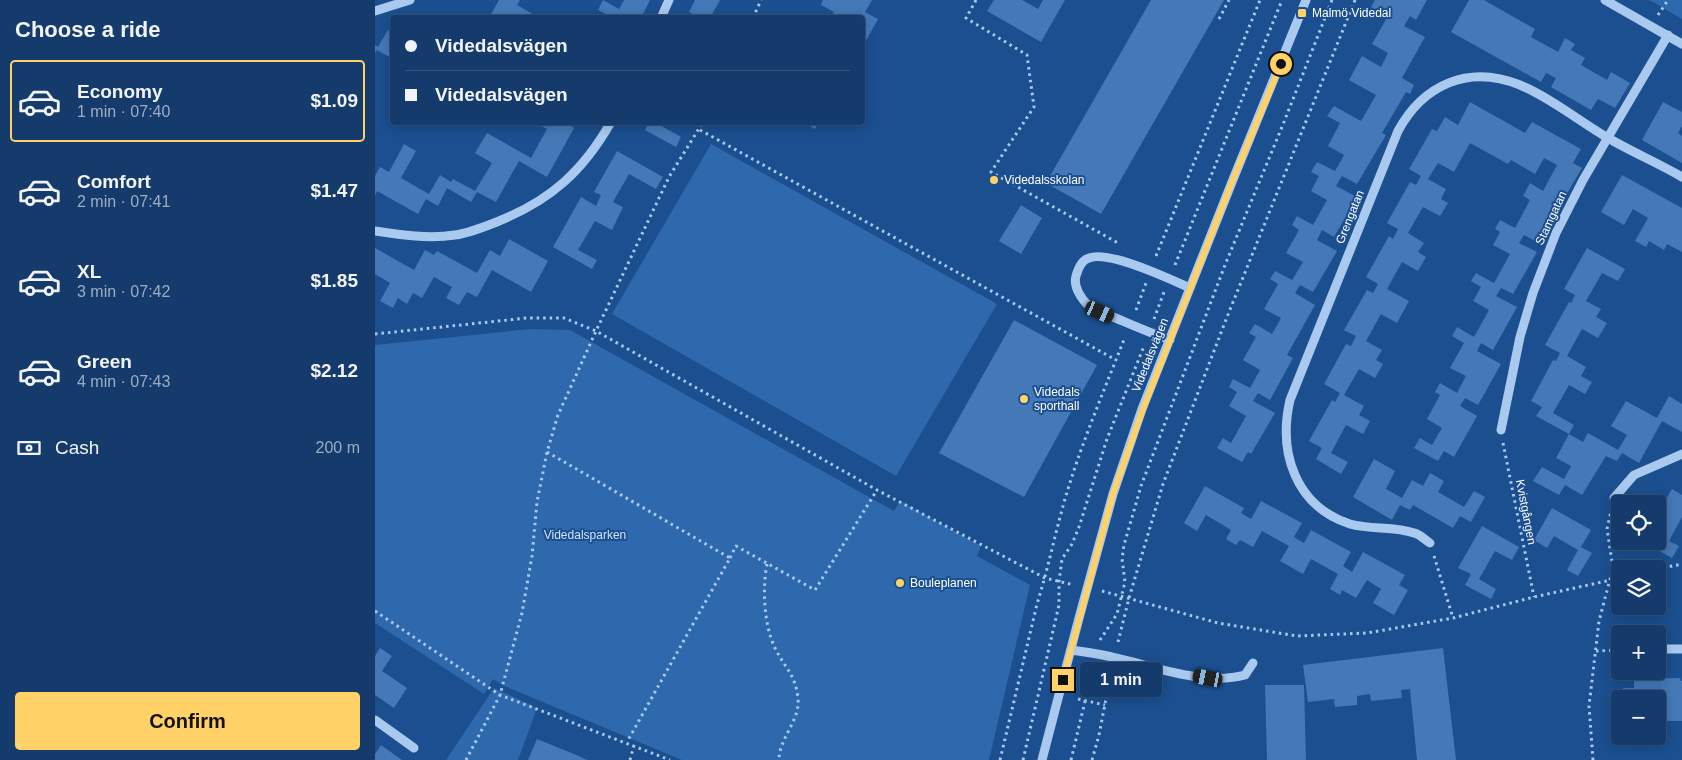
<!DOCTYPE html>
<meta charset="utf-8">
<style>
:root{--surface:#143b6b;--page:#1d4271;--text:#f1f3f6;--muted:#9dadc1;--line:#33557e;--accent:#ffd166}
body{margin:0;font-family:Helvetica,sans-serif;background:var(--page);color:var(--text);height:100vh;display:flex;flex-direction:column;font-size:19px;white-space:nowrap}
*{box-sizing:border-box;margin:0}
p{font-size:16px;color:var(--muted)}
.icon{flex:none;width:28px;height:28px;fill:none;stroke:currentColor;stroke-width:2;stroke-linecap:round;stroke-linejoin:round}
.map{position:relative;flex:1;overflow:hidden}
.sheet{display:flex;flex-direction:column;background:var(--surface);width:375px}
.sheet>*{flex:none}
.top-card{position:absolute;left:15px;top:15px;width:475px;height:110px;border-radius:5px;box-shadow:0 2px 12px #0003,0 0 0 1px var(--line);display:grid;align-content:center;height:110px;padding:0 15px;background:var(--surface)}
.tools{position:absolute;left:1236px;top:495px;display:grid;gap:10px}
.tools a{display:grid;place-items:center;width:55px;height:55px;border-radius:5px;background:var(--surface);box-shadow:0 2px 12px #0003,0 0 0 1px var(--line);font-size:25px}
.end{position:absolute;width:22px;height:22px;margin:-11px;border:6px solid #ffd166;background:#111;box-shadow:0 0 0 2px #111}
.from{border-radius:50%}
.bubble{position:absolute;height:35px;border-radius:5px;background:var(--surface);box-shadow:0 2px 12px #0003,0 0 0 1px var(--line);font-size:16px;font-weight:800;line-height:35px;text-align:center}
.car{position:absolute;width:15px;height:30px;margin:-15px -8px;border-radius:6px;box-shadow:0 0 4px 1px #0007;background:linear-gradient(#222 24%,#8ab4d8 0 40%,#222 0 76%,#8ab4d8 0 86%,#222 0)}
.top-card b{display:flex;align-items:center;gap:18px;height:48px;font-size:19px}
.top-card b+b{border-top:1px solid var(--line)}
.top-card i{width:12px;height:12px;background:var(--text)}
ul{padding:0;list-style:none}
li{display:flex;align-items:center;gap:15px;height:82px;margin:0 10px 8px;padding:0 5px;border:2px solid transparent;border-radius:5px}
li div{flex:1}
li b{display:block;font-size:19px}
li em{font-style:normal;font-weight:800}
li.selected{border-color:var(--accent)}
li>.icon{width:45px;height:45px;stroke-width:1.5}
h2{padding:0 15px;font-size:22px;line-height:60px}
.pay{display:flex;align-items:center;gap:12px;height:55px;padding:0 15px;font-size:19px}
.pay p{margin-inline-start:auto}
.button{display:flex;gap:10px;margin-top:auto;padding:10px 15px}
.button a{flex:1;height:58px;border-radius:5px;background:var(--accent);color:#111;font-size:20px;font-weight:800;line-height:58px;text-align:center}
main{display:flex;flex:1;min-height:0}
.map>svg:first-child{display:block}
</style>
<main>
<section class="sheet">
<h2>Choose a ride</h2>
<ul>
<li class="selected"><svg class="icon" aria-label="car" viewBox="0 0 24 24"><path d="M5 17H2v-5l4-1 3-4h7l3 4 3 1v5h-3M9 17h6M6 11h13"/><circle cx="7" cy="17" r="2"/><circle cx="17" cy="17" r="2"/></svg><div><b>Economy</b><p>1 min · 07:40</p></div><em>$1.09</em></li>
<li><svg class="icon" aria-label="car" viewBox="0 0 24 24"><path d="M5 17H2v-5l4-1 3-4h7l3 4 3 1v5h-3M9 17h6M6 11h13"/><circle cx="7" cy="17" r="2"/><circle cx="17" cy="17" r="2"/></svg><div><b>Comfort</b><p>2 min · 07:41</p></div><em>$1.47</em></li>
<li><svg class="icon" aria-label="car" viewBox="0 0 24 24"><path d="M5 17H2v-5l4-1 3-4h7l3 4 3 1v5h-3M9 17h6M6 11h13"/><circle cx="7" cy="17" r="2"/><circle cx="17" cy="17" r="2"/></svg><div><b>XL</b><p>3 min · 07:42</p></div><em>$1.85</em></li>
<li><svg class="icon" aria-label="car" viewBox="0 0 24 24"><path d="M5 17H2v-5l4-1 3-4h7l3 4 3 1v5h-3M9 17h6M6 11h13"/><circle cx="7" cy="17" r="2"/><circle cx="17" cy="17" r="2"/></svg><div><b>Green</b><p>4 min · 07:43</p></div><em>$2.12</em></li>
</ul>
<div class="pay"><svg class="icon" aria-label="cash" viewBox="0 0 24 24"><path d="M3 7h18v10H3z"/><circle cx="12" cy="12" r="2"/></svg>Cash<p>200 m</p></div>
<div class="button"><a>Confirm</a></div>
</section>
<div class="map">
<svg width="1307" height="760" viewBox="0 0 1307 760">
<rect width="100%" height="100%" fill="#1b4f8f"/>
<!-- green -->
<path fill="#2e69ad" d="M1273 0H1307V19L1276 1Z
M336 144 622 304 521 476 237 314Z
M156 329 195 330 519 511 525 501 606 546 602 556 655 585 614 760H307L127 685 118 679 109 694 0 623V345Z
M119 688 162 708 143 760H71Z"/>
<!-- building -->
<path fill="#4478b7" d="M124 0H145L142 5 161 16 160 18H114Z
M228 0 244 9 249 0H275L266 18H258L252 14 250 18H228L231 14 223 10Z
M320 0H345L335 18H324L314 12Z
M448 0H497L490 12 503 19 488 46V18H456L459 12 446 5Z
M619 0H647L663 9 668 0H690L666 42 612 11Z
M776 0H849L726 214 671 183Z
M1000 0H1052L1041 20 1035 16 1029 26 1050 37 1027 78 1039 85 1035 94 1031 92 1007 133 1011 135 982 184 967 176 961 186 982 197 959 237 947 230 942 240 962 251 938 292 925 285 920 293 940 305 912 355 918 358 895 400 883 393 878 401 900 413 876 454 873 452 867 462 842 448 848 438 856 443 871 416 854 406 862 392 854 387 858 379 875 388 885 370 868 360 881 337 874 333 880 324 897 334 906 318 889 309 903 284 895 279 900 271 917 280 928 262 911 253 924 230 917 225 922 216 938 225 952 200 936 191 944 176 936 172 942 162 960 171 969 155 953 146 965 123 952 116 959 106 986 121 1001 95 974 80 987 56 1006 67 1013 53 997 44 1013 16 996 7Z
M1094 0H1109L1160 29 1156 37 1183 52 1190 38 1200 44 1196 50 1210 58 1206 65 1232 80 1236 72 1255 83 1240 108 1223 99 1216 110 1176 87 1181 78 1171 73 1166 82 1076 32Z
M13 30 18 33V59L2 50 0 53V45L3 47Z
M1095 102 1150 133 1157 122 1206 149 1198 163 1207 168 1180 214 1178 213 1162 242 1149 235 1144 243 1162 252 1138 294 1126 288 1121 296 1142 307 1118 350 1106 343 1102 351 1126 364 1103 405 1090 398 1085 406 1102 416 1079 457 1069 451 1063 461 1039 448 1045 438 1057 445 1067 428 1052 419 1065 395 1060 392 1065 383 1082 393 1091 376 1075 368 1089 343 1077 336 1082 327 1099 337 1114 310 1098 301 1106 287 1096 281 1101 273 1119 283 1135 254 1118 245 1125 232 1120 229 1125 220 1140 228 1155 200 1148 196 1155 183 1168 191 1182 165 1169 158 1160 174 1136 160 1133 164 1095 143 1079 172 1063 163 1053 179 1071 189 1066 199 1073 203 1065 216 1048 207 1033 233 1049 243 1043 252 1051 257 1043 271 1027 262 1012 289 1034 301 1022 323 1006 314 991 341 1007 350 1001 360 1008 364 1000 378 984 369 969 395 989 406 984 415 995 421 988 434 971 425 956 453 973 462 966 474 941 459 947 448 934 441 957 400 960 402 965 393 949 384 971 344 976 346 981 336 969 330 992 290 998 293 1003 284 991 277 1014 236 1018 239 1023 229 1012 223 1035 182 1041 185 1046 176 1034 169 1057 129 1062 131 1070 117 1083 125Z
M1288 102 1307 112V126L1303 133 1307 136V163L1267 140Z
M159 122H198L196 126 199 128 172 177 144 161 121 202 100 191 117 163 100 153 112 133 156 158 172 129Z
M274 122H283V124L306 137 301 147 270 130Z
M428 122H444L440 129Z
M29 144 41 151 26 178 54 194 65 175 76 182 78 179 102 192 96 202 72 188 63 206 51 199 43 214 2 191 0 195V176L5 167 14 172Z
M242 151 288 177 281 189 254 174 238 202 248 207 237 230 220 221 203 250 222 260 217 269 178 247 206 197 221 206 226 195 219 192Z
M1247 175 1307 208V252L1292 244 1289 250 1274 241 1271 247 1260 241 1273 218 1258 209 1249 225 1226 212Z
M646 205 667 218 646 254 624 241Z
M134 239 173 261 156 292 117 270 102 297 92 292 84 305 71 298 77 287 59 277 47 298 38 293 32 304 23 298 18 308 5 301 15 283 0 274V248L39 270 50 250 59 255 62 251 102 273 115 250 125 256Z
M1212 248 1250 269 1243 281 1227 273 1211 301 1226 309 1221 317 1232 323 1223 338 1207 329 1192 356 1211 367 1206 376 1217 382 1210 394 1194 385 1178 413 1199 425 1194 434 1208 442 1213 433 1243 450 1252 435 1236 426 1251 401 1282 418 1294 396 1307 404V432L1287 421 1264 463 1247 453 1242 461 1231 456 1207 495 1190 485 1184 495 1158 481 1167 467 1189 479 1196 466 1181 458 1194 434 1161 416 1167 407 1156 401 1178 360 1181 361 1185 353 1170 345 1194 302 1196 303 1200 295 1189 289Z
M639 320 722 365 649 497 564 453Z
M999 459 1020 471 1011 489 1027 498 1037 480 1048 486 1055 473 1069 481 1063 492 1089 507 1099 491 1110 497 1096 522 1085 516 1078 528 1038 505 1035 510 1025 505 1017 520 978 497Z
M830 486 869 508 866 513 876 519 886 501 927 523 919 537 929 543 936 530 976 552 968 566 977 572 988 552 1030 575 1024 585 1033 590 1019 615 998 603 1006 589 992 580 981 598 967 590 965 595 955 589 963 574 936 559 928 574 905 561 914 546 887 531 878 547 865 540 861 545 851 539 856 530 831 515 822 531 809 523Z
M1297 489 1307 495V517L1294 541 1304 546 1297 558 1272 544 1273 541H1282V514Z
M1177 508 1216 530 1206 547 1217 553 1203 576 1192 570 1203 550 1179 536 1172 548 1159 540Z
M1107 526 1144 547 1137 560 1120 551 1104 579 1121 589 1116 599 1090 585 1096 574 1083 568Z
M5 648 17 656 7 671 32 688 19 708 0 695V656Z
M1068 648 1081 760H1042L1035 689 1026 690 1027 698 996 701 995 694 982 696V705L960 707 959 699 933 702 928 665Z
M1305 678 1306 681H1307V721H1291V702H1282V699H1248V688H1259V679Z
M890 685H929L931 760H892Z
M162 739 204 756 212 760H153Z
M6 745 27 760H0V754Z"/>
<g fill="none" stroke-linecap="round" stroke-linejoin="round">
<!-- path -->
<path stroke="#a9c9ee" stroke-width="3" stroke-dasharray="2.5 4" stroke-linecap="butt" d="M601 0 591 18 652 55 659 107 616 172 743 243
M1283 15 1293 0
M378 18 386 0
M844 19 854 0
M325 130 741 360
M781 256 885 0
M800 265 907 0
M761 310 771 283
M779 319 789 292
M0 334 152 318H189L221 331 502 490 670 578 699 585
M1128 443 1159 597
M172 452 355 558 252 742
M1059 556 1078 618
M355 558 361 546 440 590 502 490
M392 564C387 589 389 627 401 650 411 669 421 676 423 699 425 721 404 738 404 760
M1282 569 1307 564
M727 591 843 623 922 636 992 633 1078 618 1159 597 1245 578
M0 611 125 695 295 760
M725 640 742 614 750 582 747 559 749 545 766 486 850 265 909 122 957 0
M743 642 754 598 788 484 852 317 980 0
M1221 651 1245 650
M703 699 730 705
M91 760 125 695 147 613 157 556 162 502 172 452 183 415 221 331 294 177 328 122
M255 760 259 745
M625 760 662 604C673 569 680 534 690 499 706 444 729 391 750 337
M648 760 684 605V582L687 559 697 544 704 527 732 439 769 346
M696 760 718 668
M717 760 724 735 736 673
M1218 760 1214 706 1224 621 1238 568 1232 529 1236 511"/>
<!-- minor -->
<path stroke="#a9c9ee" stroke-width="9" d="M1230 0 1307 44
M0 11 35 0
M286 18 294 0
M0 231C26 235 54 239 80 235 95 233 109 227 124 221 176 200 208 171 236 122
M795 340C775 333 757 325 738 317 730 314 720 311 714 306 706 299 698 286 701 276 703 269 707 260 714 258 734 250 795 279 815 288
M1126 430 1145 337 1158 293 1181 233 1208 180 1293 35
M1239 498 1259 475 1307 454
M1055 543C1050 540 1045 534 1039 533 1019 526 996 530 975 524 920 506 903 452 915 400L1023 131C1048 85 1093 64 1145 85 1176 98 1204 121 1233 138 1257 152 1283 163 1307 177
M1282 649H1307
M696 650C711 652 726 654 741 658 781 667 830 686 870 675L878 663
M0 720 39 748
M667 760 704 618 738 494 767 409 857 182 931 0"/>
</g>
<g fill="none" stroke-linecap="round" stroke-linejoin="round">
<!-- route -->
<path stroke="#ffd166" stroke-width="6" d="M688 680 738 494 768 409 857 182 906 64"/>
</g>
<!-- markers -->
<g fill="#ffd166" stroke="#1b4f8f" stroke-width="2">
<rect x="922" y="8" width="10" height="10" rx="2.5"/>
<circle cx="619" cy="180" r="5"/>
<circle cx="649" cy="399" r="5"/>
<circle cx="525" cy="583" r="5"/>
</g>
<g text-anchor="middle" stroke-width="4" stroke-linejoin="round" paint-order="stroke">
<!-- poi labels -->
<g font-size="12" fill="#fff" stroke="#1b4f8f" text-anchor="start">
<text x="937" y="17">Malmö Videdal</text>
<text x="629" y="184">Videdalsskolan</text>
<text x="659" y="396">Videdals<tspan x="659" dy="14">sporthall</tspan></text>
<text x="535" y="587">Bouleplanen</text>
</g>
<!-- street labels -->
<g font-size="12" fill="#fff" stroke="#1b4f8f">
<text transform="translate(975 217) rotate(-68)" y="4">Grengatan</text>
<text transform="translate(1176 218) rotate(-65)" y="4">Stamgatan</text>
<text transform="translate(775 355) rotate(-68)" y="4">Videdalsvägen</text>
<text transform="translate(1151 512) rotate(79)" y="4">Kvistgången</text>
</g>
<!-- park labels -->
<g font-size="12" fill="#cfe3fa" stroke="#1b4f8f">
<text x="210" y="539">Videdalsparken</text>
</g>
</g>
</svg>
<div class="tools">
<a><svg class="icon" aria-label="locate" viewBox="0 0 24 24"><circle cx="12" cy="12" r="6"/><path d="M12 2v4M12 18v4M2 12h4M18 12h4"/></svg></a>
<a><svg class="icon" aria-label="layers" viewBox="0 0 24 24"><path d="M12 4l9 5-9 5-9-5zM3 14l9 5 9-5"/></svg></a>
<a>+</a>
<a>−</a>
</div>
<i class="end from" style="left:906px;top:64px"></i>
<i class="end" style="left:688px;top:680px"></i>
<div class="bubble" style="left:705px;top:662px;width:82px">1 min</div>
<i class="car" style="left:725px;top:312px;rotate:114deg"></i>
<i class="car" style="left:833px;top:678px;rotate:281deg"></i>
<div class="top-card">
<b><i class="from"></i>Videdalsvägen</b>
<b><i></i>Videdalsvägen</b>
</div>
</div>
</main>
